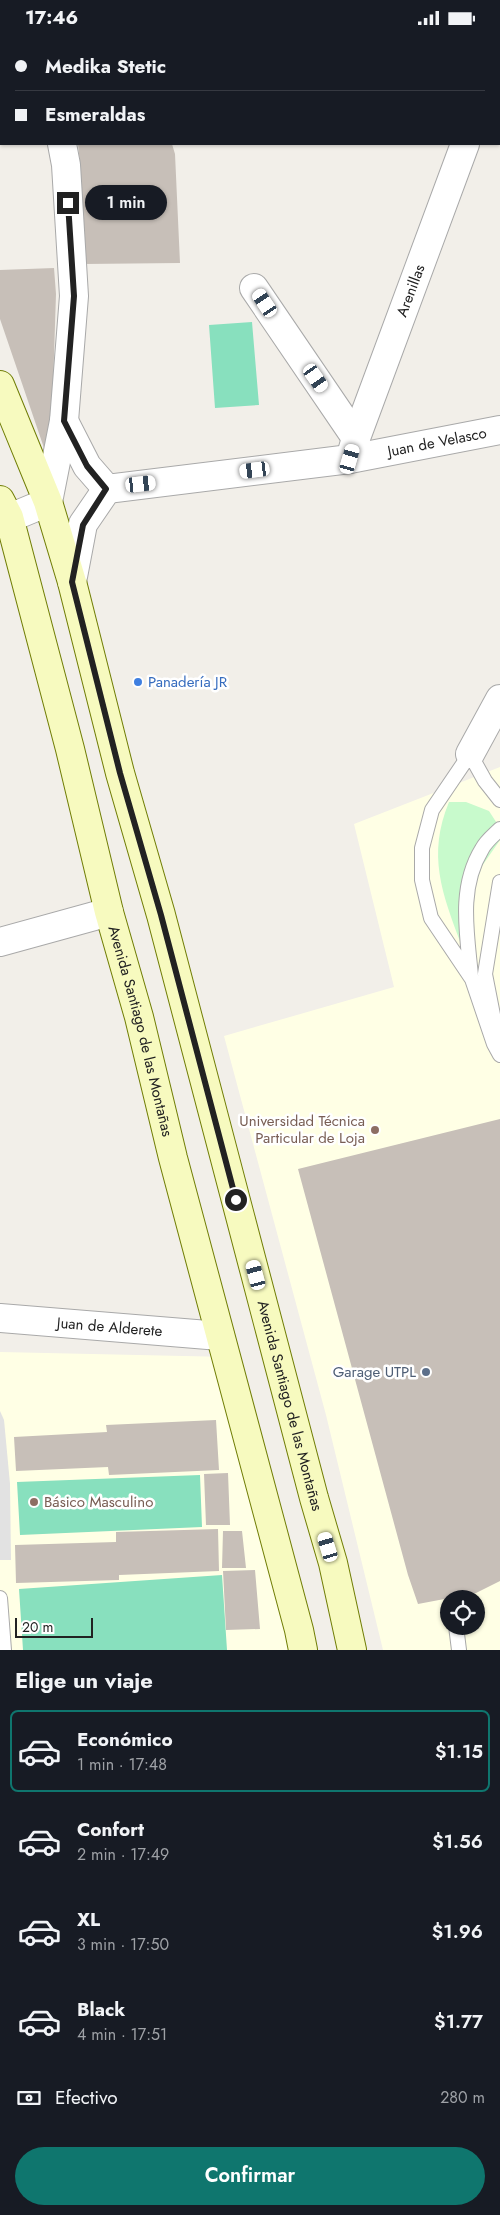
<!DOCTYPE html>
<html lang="es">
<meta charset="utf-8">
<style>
:root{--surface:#171b24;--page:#242831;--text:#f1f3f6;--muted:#9ea1a6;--line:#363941;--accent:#0f766e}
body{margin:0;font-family:Jost,sans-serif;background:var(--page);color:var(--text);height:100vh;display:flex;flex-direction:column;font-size:19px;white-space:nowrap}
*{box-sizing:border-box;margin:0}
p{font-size:16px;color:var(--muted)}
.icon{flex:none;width:28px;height:28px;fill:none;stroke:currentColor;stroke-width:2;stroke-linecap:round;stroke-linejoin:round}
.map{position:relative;height:1615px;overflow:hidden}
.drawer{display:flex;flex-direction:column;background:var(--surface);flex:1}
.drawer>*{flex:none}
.banner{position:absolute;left:0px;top:0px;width:500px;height:110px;box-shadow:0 1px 4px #0004;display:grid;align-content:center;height:110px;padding:0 15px;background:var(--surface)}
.controls{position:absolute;left:440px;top:1555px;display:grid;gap:10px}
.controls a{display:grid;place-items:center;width:45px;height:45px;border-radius:50%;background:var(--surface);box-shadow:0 1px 4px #0004;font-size:25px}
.scale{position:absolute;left:15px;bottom:12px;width:78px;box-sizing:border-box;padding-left:5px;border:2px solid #222;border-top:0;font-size:14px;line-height:18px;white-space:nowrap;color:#222;-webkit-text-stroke:4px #fff;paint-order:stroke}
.end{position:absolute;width:22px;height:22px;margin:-11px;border:6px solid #222;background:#fff;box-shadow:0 0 0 2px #fff}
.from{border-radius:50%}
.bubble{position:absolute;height:35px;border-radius:18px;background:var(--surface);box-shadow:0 1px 4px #0004;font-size:16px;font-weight:600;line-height:35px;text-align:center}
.car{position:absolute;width:15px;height:30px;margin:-15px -8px;border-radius:6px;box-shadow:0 0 4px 1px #0007;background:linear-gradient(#fff 24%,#345 0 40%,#fff 0 76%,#345 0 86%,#fff 0)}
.banner b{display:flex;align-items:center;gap:18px;height:48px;font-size:19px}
.banner b+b{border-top:1px solid var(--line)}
.banner i{width:12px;height:12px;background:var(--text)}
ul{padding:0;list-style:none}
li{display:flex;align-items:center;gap:15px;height:82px;margin:0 10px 8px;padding:0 5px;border:2px solid transparent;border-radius:8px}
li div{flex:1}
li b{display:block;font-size:19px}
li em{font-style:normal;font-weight:600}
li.active{border-color:var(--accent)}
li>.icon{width:45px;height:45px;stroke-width:1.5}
h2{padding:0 15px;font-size:22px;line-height:60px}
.pay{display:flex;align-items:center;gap:12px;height:55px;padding:0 15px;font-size:19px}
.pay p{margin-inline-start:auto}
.action{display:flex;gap:10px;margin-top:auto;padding:10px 15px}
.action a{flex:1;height:58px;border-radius:30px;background:var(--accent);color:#fff;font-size:20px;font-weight:600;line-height:58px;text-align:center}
.status{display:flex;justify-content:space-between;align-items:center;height:35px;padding:0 25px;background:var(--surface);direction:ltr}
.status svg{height:14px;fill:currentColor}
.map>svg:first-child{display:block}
</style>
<div class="status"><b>17:46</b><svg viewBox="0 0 49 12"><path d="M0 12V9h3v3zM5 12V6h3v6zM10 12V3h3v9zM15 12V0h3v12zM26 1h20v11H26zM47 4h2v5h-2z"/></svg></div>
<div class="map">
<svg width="500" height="1615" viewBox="0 0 500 1615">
<rect width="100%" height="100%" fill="#f2efe9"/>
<!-- education -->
<path fill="#ffffe5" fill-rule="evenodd" d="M500 732V1615H383L326 1380 224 1001 394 952 354 789ZM449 1564H476V1591H449Z
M0 1317 230 1322 310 1615H0Z"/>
<!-- park -->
<path fill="#c8facc" d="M449 767H466L489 776 500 793V805L482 831 473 857 461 909C442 858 427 820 449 767Z"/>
<!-- pitch -->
<path fill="#88e0be" d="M252 287 259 370 215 373 209 290Z
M200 1440 202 1492 20 1500 17 1447Z
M222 1540 227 1615H23L19 1554Z"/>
<!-- parking -->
<path fill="#e2e2e2" d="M0 1376 4 1385 10 1449 11 1525H0Z"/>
<!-- building -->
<path fill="#c7bfb8" d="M78 109H172L175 119 180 228 84 229 80 128Z
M54 233 56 259 52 382 44 413 0 284V235Z
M500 1084V1546L476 1558 418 1569 408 1540 298 1134Z
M216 1385 219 1435 109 1440 108 1432 16 1436 14 1402 107 1397 106 1390Z
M228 1438 230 1490H206L204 1439Z
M218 1494 219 1536 119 1540V1545L16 1548 15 1510 116 1507V1497Z
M223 1496H242L246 1533H222Z
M255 1535 260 1594 226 1595 223 1536Z"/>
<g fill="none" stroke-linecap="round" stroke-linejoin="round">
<!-- service casing -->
<g stroke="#a9a9a9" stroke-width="16">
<path id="service" d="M500 847 485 939 494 985V1009L500 1020
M471 941C467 898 458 853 482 814 486 806 494 800 500 794
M494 1009 472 944 431 883 422 845V813L432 775 470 719 485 746 500 765
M0 1563 4 1615
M456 1591 459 1615"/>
</g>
<!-- minor casing -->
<g stroke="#a9a9a9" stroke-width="30">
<g id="minor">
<path d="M41 0V1"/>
<path d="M169 0 170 1"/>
<path d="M425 1V0"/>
<path d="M499 71H500"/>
<path d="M254 253 356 403"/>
<path d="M64 386 87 431 107 454"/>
<path id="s1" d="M350 424 356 403 465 109"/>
<path d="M0 487 48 467 64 386 74 261 66 130 62 109"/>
<path id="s2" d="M72 547 83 489 107 454 350 424 500 395"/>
<path d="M470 719 500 664"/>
<path d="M0 907 109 877"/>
</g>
</g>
<!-- tertiary casing -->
<g stroke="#a9a9a9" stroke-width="30">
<g id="tertiary">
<path id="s3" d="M0 1283 220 1301"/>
</g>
</g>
<!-- secondary casing -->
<g stroke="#707d05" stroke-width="30">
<g id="secondary">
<path id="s4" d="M0 350 48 467 72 547 120 738 161 880 314 1463 333 1528 352 1615"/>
<path id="s5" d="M0 465 9 482 70 714 109 877 139 982 173 1123 299 1595 303 1615"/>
</g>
</g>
<!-- service -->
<use href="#service" stroke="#fff" stroke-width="14"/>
<!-- minor -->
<use href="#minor" stroke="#fff" stroke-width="28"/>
<!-- tertiary -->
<use href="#tertiary" stroke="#fff" stroke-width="28"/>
<!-- secondary -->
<use href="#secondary" stroke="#f7fabf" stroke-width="28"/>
</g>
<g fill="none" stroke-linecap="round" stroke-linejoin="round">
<!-- route -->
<path stroke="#222" stroke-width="6" d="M68 168 74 261 64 386 87 431 106 454 83 490 72 547 120 738 161 880 236 1165"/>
</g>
<!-- markers -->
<circle fill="#3f7fe0" stroke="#fff" stroke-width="2" cx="138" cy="647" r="5"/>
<g fill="#8d6e63" stroke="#fff" stroke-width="2">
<circle cx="375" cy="1095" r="5"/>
<circle cx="34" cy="1467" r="5"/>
</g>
<circle fill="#5c6f8a" stroke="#fff" stroke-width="2" cx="426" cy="1337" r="5"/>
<g text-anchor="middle" stroke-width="5" stroke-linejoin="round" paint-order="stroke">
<!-- street labels -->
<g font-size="15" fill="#222" stroke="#fff">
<text dy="5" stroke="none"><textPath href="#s1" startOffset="179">Arenillas</textPath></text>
<text dy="5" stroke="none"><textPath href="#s2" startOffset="435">Juan de Velasco</textPath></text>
<text dy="5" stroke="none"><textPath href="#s5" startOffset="550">Avenida Santiago de las Montañas</textPath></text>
<text dy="5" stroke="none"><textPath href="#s3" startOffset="110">Juan de Alderete</textPath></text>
<text dy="5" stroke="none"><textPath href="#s4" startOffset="1062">Avenida Santiago de las Montañas</textPath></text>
</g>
<!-- shop labels -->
<g font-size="15" fill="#366cbe" stroke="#fff" text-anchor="start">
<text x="148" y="652">Panadería JR</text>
</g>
<!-- education labels -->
<g font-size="15" fill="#785e54" stroke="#fff" text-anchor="end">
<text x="365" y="1091">Universidad Técnica<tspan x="365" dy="17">Particular de Loja</tspan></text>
<text x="44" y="1472" text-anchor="start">Básico Masculino</text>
</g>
<!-- service labels -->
<g font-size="15" fill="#4e5e75" stroke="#fff" text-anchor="end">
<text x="416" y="1342">Garage UTPL</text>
</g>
</g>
</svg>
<div class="controls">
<a><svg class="icon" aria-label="locate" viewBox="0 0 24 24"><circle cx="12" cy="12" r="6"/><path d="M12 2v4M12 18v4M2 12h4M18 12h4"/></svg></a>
</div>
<div class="scale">20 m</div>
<i class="end from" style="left:236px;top:1165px"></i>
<i class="end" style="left:68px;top:168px"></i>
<div class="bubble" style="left:85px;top:150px;width:82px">1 min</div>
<i class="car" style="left:265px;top:268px;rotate:326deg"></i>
<i class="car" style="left:316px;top:343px;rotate:145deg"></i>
<i class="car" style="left:350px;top:424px;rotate:16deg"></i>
<i class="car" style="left:255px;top:435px;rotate:263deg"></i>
<i class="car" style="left:141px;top:449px;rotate:84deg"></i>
<i class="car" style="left:256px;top:1240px;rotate:345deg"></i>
<i class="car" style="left:328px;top:1512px;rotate:343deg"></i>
<div class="banner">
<b><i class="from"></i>Medika Stetic</b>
<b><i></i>Esmeraldas</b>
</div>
</div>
<section class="drawer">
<h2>Elige un viaje</h2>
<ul>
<li class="active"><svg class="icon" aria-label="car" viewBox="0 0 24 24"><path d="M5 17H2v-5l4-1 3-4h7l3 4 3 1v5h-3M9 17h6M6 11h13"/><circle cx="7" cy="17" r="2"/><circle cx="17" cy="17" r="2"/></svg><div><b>Económico</b><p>1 min · 17:48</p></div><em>$1.15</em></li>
<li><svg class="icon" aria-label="car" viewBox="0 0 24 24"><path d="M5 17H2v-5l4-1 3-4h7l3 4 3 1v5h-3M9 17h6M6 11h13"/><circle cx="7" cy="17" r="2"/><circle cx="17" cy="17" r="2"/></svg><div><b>Confort</b><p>2 min · 17:49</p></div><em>$1.56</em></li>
<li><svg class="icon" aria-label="car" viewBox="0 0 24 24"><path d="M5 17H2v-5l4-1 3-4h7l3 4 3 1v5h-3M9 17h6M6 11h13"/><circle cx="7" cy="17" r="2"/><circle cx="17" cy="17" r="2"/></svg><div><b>XL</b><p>3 min · 17:50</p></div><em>$1.96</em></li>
<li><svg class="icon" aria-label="car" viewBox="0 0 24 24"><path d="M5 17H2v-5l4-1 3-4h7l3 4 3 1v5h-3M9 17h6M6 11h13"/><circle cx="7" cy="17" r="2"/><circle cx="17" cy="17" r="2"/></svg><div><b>Black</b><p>4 min · 17:51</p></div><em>$1.77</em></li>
</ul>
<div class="pay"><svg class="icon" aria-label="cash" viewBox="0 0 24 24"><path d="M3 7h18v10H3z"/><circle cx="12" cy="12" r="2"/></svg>Efectivo<p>280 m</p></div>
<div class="action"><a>Confirmar</a></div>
</section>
